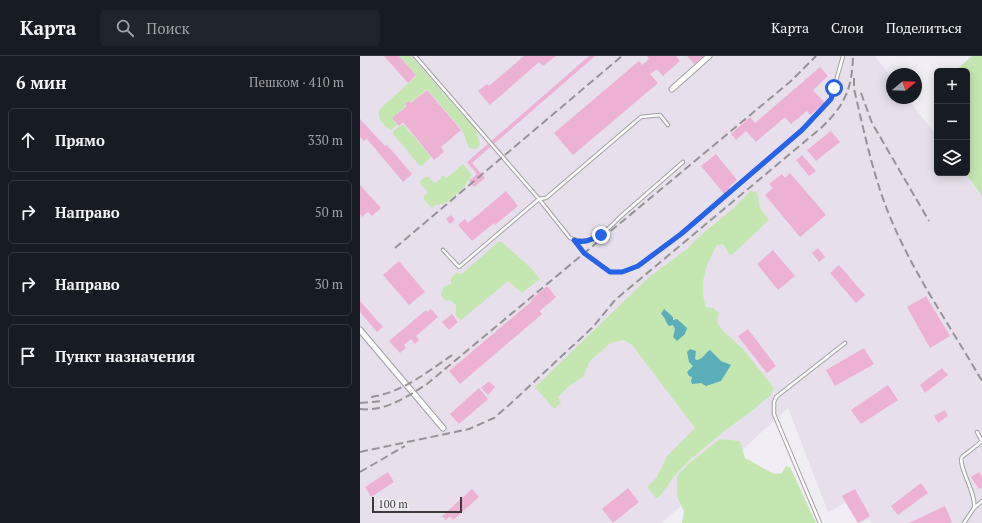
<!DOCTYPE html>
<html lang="ru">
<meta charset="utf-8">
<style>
:root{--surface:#171b24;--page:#20242c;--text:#f1f3f6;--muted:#9ea1a6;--line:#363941}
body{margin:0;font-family:"PT Serif",serif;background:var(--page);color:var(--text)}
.controls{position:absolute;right:12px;top:12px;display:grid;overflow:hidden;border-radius:6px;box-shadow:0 2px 10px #0003}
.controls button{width:36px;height:36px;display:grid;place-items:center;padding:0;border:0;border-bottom:1px solid var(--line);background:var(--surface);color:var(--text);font:20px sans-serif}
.compass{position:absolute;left:526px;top:12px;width:36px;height:36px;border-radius:50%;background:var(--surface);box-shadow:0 2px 10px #0003;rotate:71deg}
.scale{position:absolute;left:12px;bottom:10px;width:90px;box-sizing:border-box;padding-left:4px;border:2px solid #3a393b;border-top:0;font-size:11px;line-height:14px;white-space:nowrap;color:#3a393b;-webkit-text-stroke:3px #f1edf4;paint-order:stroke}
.stop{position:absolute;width:12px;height:12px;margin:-9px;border:3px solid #2563eb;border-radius:50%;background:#fff}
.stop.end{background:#2563eb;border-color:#fff;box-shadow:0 1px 4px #0008}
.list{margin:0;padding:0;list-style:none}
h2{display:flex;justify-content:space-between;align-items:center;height:52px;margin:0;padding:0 16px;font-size:17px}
h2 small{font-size:13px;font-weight:400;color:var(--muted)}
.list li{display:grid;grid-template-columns:26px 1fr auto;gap:12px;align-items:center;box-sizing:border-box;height:64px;margin:0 8px 8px;padding:0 8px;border:1px solid var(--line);border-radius:6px}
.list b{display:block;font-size:15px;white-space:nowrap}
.list em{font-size:13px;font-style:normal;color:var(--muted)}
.icon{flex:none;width:22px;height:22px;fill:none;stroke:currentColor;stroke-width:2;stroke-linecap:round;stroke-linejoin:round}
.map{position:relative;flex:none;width:622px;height:467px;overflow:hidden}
header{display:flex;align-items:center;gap:24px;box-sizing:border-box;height:56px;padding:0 20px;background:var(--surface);border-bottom:1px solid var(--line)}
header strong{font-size:19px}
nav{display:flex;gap:22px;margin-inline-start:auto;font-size:14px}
.search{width:280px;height:36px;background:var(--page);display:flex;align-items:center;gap:10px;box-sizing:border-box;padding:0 14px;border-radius:6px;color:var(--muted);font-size:15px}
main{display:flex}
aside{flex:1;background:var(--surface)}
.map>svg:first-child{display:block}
.built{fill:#e7e0ec}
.green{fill:#c4e7b1}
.water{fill:#5aaeba}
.building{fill:#edb1d3}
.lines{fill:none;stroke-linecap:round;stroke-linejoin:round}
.service-casing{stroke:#a39fa6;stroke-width:4.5}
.minor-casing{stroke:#a39fa6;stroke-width:7}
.service{stroke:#fff;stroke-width:2.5}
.minor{stroke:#fff;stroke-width:5}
.rail{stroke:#959397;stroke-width:2;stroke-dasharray:8 4;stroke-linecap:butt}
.route{stroke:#2563eb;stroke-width:5}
</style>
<header>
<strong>Карта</strong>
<div class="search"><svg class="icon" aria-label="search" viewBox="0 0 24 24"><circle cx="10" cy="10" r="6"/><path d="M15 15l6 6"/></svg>Поиск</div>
<nav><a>Карта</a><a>Слои</a><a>Поделиться</a></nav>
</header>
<main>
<aside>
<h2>6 мин<small>Пешком · 410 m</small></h2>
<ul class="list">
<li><svg class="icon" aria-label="ahead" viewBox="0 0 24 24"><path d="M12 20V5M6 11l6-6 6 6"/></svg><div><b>Прямо</b></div><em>330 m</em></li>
<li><svg class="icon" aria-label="right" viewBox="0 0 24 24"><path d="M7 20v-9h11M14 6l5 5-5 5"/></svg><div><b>Направо</b></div><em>50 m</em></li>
<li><svg class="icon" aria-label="right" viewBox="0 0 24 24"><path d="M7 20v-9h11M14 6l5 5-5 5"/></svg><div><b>Направо</b></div><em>30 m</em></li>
<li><svg class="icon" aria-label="arrive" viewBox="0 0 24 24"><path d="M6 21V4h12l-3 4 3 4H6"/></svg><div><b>Пункт назначения</b></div></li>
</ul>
</aside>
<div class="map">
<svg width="622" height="467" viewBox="0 0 622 467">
<rect width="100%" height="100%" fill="#f1edf4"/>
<path class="built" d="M0,0h515l17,22v20h15l30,38v37h28l17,23v327h-110l-3,-4 -7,4h-5l-12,-20 -17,9 -40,-104 -126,115h-302z"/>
<g class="green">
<path d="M40,0h11l65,74 4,15 -4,4 -7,-1 -7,-18 -35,-41 -16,13 -2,-1 -4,3 1,2 -14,12 5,7 -6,5c-8,-4 -14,-12 -12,-20l37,-34z"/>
<path d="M612,0h10v140l-17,-23h2v-39l2,-2 -2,-3v-58h-12z"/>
<path d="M43,68l28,33 -8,8 -3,1 -27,-32v-3z"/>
<path d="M103,108l9,11c-8,12 -22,31 -37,30l-3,3 -8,-8v-4l4,-4 -7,-7 -1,-4 5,-4h4l5,6 7,-4 1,-4 5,3z"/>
<path d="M390,135l7,1 3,16 9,12 -36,34 -3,1 -7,-11 -6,1c-11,19 -19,40 -11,62l7,1 6,5 -2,9 5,8 21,19 31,39 -3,7 -22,18 -26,19 -32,27 -17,17 -13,19 -5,3 -9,-11 10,-10 10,-21 28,-28 -63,-83 -8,-5 -14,3 -21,19 -6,15 -15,10 -10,10 3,6 -7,6 -19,-22 113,-109 39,-29 14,-14 35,-29z"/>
<path d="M138,186h4l30,27 8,10 -18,14 -14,-12 -47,39 -5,-4v-11l-6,-5 -4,1 -5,-5 2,-9 8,-3v-6l5,-5 6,1z"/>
<path d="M360,383l20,2 5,17 29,16 8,-1 4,-7 4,1 26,56h-134l2,-12 -7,-14v-21l16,-16z"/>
</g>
<g class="water">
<path d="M304,253l9,8v3l4,-1 10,9 -2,6 -8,7 -4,-4 2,-8 -2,-4 -4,1c-3,-3 -4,-9 -8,-12z"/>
<path d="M330,293l6,2 -1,8 2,1c7,-1 8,-8 13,-10l11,11 10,4 -10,16 -15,5 -5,-3 -9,1 -1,-3 1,-4 -3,-1 -2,-4 6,-6 -4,-4 -2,-10z"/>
</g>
<g class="building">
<path d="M24,0h15l17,19 -8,8z"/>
<path d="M164,0h32l-13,10 -4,-4 -49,43 -12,-14 9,-7 2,2z"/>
<path d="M229,0h6l-123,107 13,15 -11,9 -5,-6 8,-7 -10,-12z"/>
<path d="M287,0h29l4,5 -17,15 -6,-7 -7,5 8,9 -85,72 -19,-22 85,-72 3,4 7,-6z"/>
<path d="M327,0h17l-10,8z"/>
<path d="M460,11l8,9 -15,14 12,13 -15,12 -3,-4 -16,13 -6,-7 -29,25 -10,-11 -10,9 -5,-6 19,-17 5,6z"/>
<path d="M67,34l34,40 -20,17 3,5 -10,8 -31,-38 -4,4 -7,-8 15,-12 -2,-2 4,-3 2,2z"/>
<path d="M0,63l25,27 2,-1 25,29 -9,8 -36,-43 4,-4 -7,6 -4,-4z"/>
<path d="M471,75l9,11 -24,19 -9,-11z"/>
<path d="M356,98l21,26 -8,7 2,3 -6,5 -24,-29z"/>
<path d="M442,99l14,16 -7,5 -13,-16z"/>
<path d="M430,117l36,42 -26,22 -35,-42 8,-7 -4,-4 13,-10 3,4z"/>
<path d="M0,129l21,23 -9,8 -4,-4 -6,5 -2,-3z"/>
<path d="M146,135l12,15 -23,19 -1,-2 -22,18 -14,-16 7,-6 3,4z"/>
<path d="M91,159l4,5 -5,4 -4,-5z"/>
<path d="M458,192l7,9 -6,5 -7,-9z"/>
<path d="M413,194l22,26 -17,14 -21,-26z"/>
<path d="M39,205l26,31 -16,13 -26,-30z"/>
<path d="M479,209l26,30 -9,8 -26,-30z"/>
<path d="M187,230l9,11 -16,14 2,3 -82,70 -11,-13 83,-70 -1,-1z"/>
<path d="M566,240l24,40 -20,12 -23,-41z"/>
<path d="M0,245l23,26 -6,5 -17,-20z"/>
<path d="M71,253l7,8 -22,19 3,4 -4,4 -4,-5 -7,6 2,3 -6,5 -11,-12 37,-31 1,2z"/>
<path d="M92,258l6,8 -9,8 -7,-8z"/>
<path d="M388,273l28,37 -9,7 -29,-37z"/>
<path d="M504,292l10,16 -39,22 -9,-16z"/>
<path d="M582,312l6,7 -23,18 -5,-8z"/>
<path d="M129,325l6,6 -7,8 -7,-7z"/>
<path d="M528,329l10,15 -37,24 -10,-14z"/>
<path d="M119,332l9,11 -29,25 -9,-10z"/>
<path d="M585,354l3,6 -10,7 -4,-7z"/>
<path d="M28,416l6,10 -23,15 -6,-10z"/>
<path d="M619,416l3,4v12l-3,1 -8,-12z"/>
<path d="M561,427l7,10 -30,22 -7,-9z"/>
<path d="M268,432l11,14 -26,21 -11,-14z"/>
<path d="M112,433l7,8 -26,23 -3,-4 -4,4 -4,-4z"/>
<path d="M495,433l15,27 -12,7 -16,-27z"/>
<path d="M585,450l7,16 -3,1h-40z"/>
</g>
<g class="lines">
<g class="service-casing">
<g id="service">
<path d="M55,0l124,143 -80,68 -16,-17"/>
<path d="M308,69l-8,-10 -19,2 -95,81 -7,1 31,39c20,9 37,-7 50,-21l63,-55"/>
<path d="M214,184l10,13 26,19h13l15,-6 43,-32 121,-104 29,-31 12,-43"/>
<path d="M614,452c3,-14 -17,-43 -12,-51 2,-2 16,-12 20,-16l-5,-9"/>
<path d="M460,467l-46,-109v-12l2,-5 69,-54"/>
<path d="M604,467l10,-15 8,-7"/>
</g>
</g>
<g class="minor-casing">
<g id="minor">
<path d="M312,33l37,-33"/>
<path d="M0,274l83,98"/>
</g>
</g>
<use href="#service" class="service"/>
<use href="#minor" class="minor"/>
<g class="rail">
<path d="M494,22v11c11,46 20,92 39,135 24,55 59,105 89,157"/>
<path d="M501,37l11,30 57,98"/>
<path d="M35,192l227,-192"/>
<path d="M11,341c31,-4 59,-27 84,-44"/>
<path d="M0,347l22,-2"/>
<path d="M0,353c24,3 47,-12 67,-25l364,-303 25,-25"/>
<path d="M0,396l109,-23 25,-11 14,-12 85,-79 22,-27 206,-172c24,-23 31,-39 32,-72"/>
<path d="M0,416l45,-26"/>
</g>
</g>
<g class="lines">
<path class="route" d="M241,179c-8,4 -18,9 -27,5l10,13 26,19h12l16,-6 43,-32 121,-104 29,-31 3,-11"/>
</g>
</svg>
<div class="controls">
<button>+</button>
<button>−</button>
<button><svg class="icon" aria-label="layers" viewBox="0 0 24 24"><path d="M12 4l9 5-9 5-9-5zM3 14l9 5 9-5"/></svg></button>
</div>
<svg class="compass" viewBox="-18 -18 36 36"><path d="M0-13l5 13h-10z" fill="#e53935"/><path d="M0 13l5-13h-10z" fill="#9ea1a6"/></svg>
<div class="scale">100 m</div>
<div class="stop" style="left:474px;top:32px"></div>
<div class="stop end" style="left:241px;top:179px"></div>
</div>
</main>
